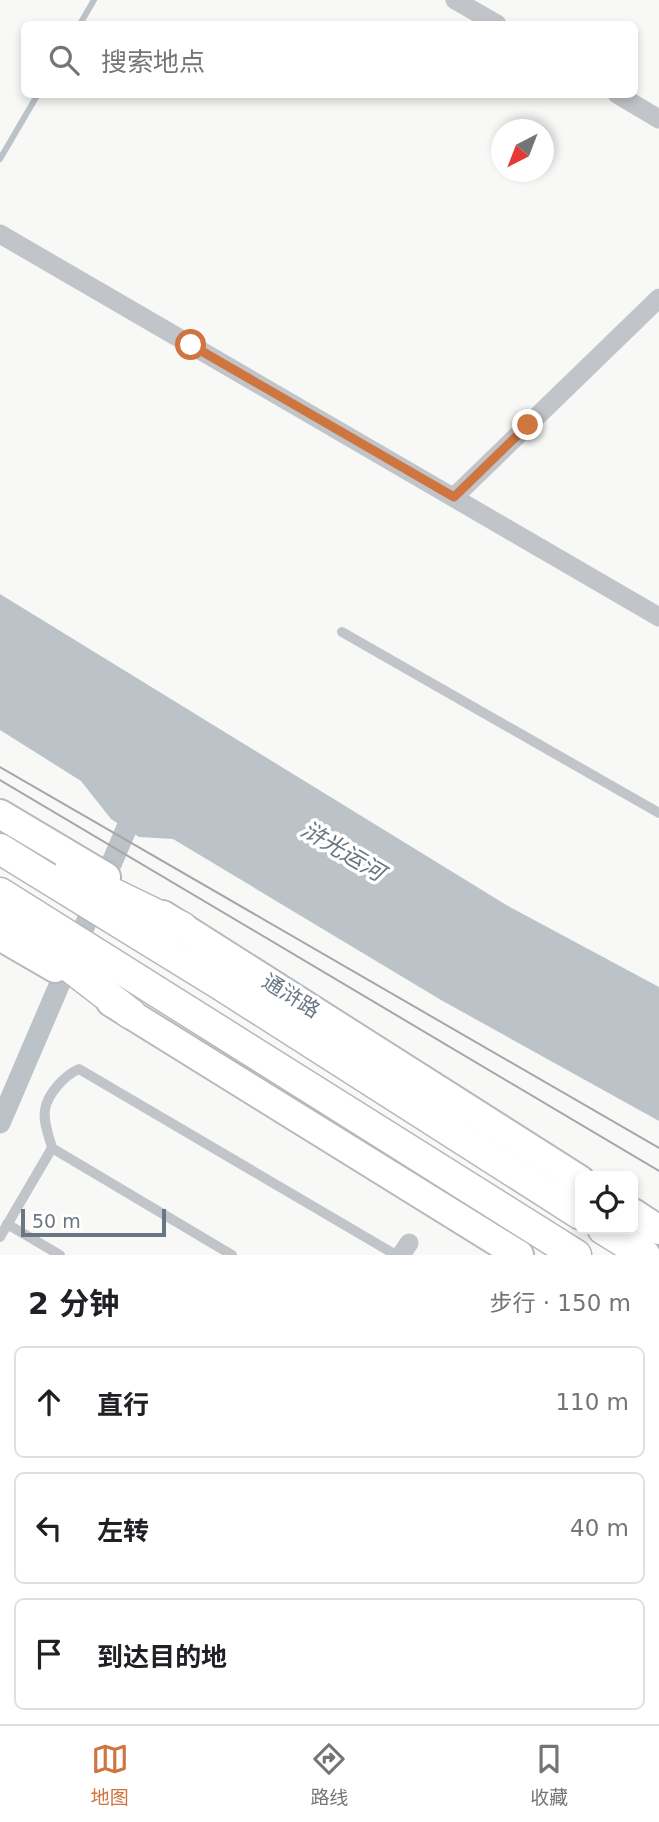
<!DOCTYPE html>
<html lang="zh">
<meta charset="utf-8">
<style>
:root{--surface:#fff;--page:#f6f6f6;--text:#202124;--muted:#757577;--line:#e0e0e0;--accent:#cf7540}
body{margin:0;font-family:"DejaVu Sans","Noto Sans SC",sans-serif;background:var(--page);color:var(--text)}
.controls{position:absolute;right:21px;bottom:21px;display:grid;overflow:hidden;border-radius:10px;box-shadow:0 4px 10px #0003}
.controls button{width:63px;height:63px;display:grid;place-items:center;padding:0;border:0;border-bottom:2px solid var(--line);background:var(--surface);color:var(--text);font:35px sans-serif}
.compass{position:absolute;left:491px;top:119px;width:63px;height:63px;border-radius:50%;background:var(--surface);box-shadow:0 4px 10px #0003;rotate:222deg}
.scale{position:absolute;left:21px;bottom:18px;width:145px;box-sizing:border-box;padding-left:7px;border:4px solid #6b7684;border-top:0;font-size:19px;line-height:24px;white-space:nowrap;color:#6b7684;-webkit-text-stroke:5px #fff;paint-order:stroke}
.stop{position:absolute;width:21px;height:21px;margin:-16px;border:5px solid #cf7540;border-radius:50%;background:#fff}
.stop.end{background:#cf7540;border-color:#fff;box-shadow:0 2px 7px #0008}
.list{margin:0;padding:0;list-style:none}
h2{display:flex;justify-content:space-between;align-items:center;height:91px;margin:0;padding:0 28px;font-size:30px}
h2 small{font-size:23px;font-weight:400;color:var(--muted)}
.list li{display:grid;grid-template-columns:46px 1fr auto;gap:21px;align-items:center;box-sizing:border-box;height:112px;margin:0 14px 14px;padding:0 14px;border:2px solid var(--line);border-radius:10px}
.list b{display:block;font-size:26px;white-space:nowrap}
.list em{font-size:23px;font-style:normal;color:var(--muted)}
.icon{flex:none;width:38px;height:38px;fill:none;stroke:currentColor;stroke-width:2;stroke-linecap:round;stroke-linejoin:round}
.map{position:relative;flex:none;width:659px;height:1255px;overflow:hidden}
.search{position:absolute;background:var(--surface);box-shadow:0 4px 10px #0003;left:21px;right:21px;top:21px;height:77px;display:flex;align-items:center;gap:18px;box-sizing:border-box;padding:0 24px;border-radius:10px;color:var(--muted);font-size:26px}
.sheet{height:469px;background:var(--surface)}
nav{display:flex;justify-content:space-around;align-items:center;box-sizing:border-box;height:98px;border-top:2px solid var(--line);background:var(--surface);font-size:19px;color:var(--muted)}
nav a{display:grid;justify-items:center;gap:4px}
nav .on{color:var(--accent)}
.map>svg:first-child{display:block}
.water{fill:#bbc2c8}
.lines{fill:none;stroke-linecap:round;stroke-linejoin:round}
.stream{stroke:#bbc2c8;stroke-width:6}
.canal{stroke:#bbc2c8;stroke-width:21}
.secondary-casing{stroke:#b6b9be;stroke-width:32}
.primary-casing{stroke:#b4b8bc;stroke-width:33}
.lane{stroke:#c1c4c8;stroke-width:10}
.street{stroke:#c1c4c8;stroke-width:19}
.secondary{stroke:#fff;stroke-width:28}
.primary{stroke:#fff;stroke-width:30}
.tram{stroke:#a3a7ad;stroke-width:2}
.route{stroke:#cf7540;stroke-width:9}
.labels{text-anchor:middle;stroke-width:7;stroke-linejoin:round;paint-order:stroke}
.street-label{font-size:21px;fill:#6b7684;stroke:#fff}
.water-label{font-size:23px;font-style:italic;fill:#67757f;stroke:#fff}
</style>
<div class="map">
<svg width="659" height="1255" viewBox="0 0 659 1255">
<rect width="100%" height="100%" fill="#f8f9f7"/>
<path class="water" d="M0,594l508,312 151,81v134l-218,-121 -268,-161 -34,-2 -28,-18 -30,-38 -81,-51z"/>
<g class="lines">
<g class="stream">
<path d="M80,24l14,-24"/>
<path d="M0,159l38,-65"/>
</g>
<path class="canal" d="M0,1123l137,-319"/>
<g class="secondary-casing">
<g id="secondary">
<path d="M0,814l106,63"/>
<path d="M163,915l417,265"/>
<path d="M0,936l55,32"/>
<path d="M111,1002l408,253"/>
<path d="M633,1213l26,17"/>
</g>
</g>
<g class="primary-casing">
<g id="primary">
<path d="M0,849l221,136 359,229"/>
<path d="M69,872l113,55"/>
<path d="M0,893l576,362"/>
<path d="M0,913l131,101"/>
<path d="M603,1229l42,26"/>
</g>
</g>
<g class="lane">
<path d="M342,632l317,181"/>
<path d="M7,1224l53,31"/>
<path d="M0,1237l52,-89"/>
<path d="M232,1255l-180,-107c-3,-12 -9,-26 -7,-38 2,-16 20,-35 34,-41l317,186"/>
</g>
<g class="street">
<path d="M455,0l42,24"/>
<path d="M617,94l42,25"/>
<path d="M0,234l659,383"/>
<path d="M454,497l205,-199"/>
<path d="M401,1255l8,-12"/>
</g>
<use href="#secondary" class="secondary"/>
<use href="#primary" class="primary"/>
<g class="tram">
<path d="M0,767l659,381"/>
<path d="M0,780l659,391"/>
</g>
</g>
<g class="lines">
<path class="route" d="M191,345l263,152 74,-72"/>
</g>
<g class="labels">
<g class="street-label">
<text transform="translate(291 996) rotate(32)" y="7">通浒路</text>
</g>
<g class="water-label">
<text transform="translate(343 851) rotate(31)" y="8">浒光运河</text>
</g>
</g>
</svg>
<div class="controls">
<button><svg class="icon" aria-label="locate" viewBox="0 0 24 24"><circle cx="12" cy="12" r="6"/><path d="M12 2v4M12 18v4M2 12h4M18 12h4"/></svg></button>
</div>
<svg class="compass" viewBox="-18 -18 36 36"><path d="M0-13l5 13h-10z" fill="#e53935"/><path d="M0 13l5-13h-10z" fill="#757577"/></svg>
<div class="scale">50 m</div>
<div class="stop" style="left:191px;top:345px"></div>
<div class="stop end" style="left:528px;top:425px"></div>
<div class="search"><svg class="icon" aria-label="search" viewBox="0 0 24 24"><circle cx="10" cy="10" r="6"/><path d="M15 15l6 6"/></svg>搜索地点</div>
</div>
<section class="sheet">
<h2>2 分钟<small>步行 · 150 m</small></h2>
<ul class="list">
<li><svg class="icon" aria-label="ahead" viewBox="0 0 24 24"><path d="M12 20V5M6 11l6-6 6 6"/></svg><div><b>直行</b></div><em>110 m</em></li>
<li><svg class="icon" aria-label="left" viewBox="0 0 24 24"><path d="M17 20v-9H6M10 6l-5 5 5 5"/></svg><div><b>左转</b></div><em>40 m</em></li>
<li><svg class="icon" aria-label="arrive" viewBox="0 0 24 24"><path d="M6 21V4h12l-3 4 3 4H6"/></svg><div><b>到达目的地</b></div></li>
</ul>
</section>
<nav>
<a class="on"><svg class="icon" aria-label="map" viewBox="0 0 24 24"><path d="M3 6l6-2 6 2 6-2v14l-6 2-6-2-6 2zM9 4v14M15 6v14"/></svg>地图</a>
<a><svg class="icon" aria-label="directions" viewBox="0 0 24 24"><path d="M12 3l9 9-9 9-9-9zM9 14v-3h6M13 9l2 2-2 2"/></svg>路线</a>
<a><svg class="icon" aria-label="saved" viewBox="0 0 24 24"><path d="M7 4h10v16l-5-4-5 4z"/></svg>收藏</a>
</nav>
